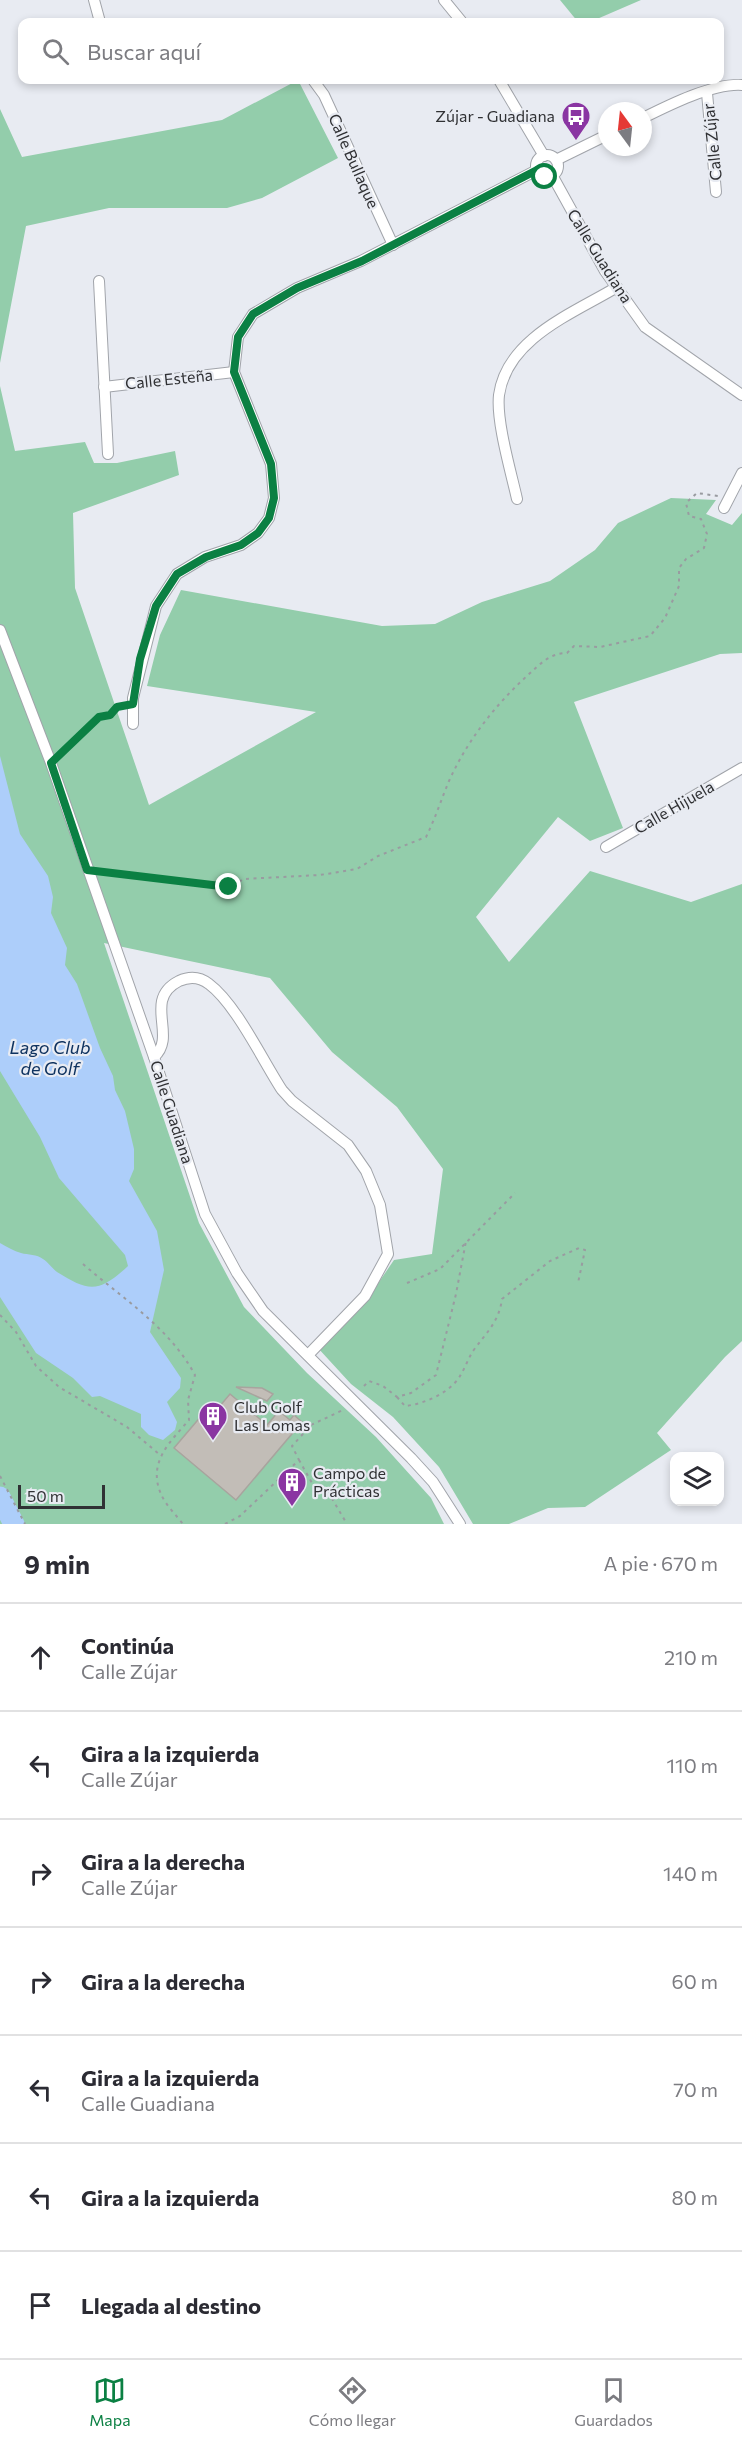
<!DOCTYPE html>
<html lang="es">
<meta charset="utf-8">
<style>
:root{--surface:#fff;--page:#f2f2f3;--text:#2b2b33;--muted:#7c7c81;--line:#e1e1e2;--accent:#0b8043}
body{margin:0;font-family:Commissioner,sans-serif;background:var(--page);color:var(--text)}
.controls{position:absolute;right:18px;bottom:18px;display:grid;overflow:hidden;border-radius:12px;box-shadow:0 3px 9px #0003}
.controls button{width:54px;height:54px;display:grid;place-items:center;padding:0;border:0;border-bottom:2px solid var(--line);background:var(--surface);color:var(--text);font:30px sans-serif}
.compass{position:absolute;left:598px;top:102px;width:54px;height:54px;border-radius:50%;background:var(--surface);box-shadow:0 3px 9px #0003;rotate:345deg}
.scale{position:absolute;left:18px;bottom:15px;width:87px;box-sizing:border-box;padding-left:6px;border:3px solid #303134;border-top:0;font-size:16px;line-height:21px;white-space:nowrap;color:#303134;-webkit-text-stroke:4px #e8ebf2;paint-order:stroke}
.stop{position:absolute;width:18px;height:18px;margin:-14px;border:4px solid #0b8043;border-radius:50%;background:#fff}
.stop.end{background:#0b8043;border-color:#fff;box-shadow:0 2px 6px #0008}
.list{margin:0;padding:0;list-style:none}
h2{display:flex;justify-content:space-between;align-items:center;height:78px;margin:0;padding:0 24px;font-size:26px}
h2 small{font-size:20px;font-weight:400;color:var(--muted)}
.list li{display:grid;grid-template-columns:39px 1fr auto;gap:18px;align-items:center;box-sizing:border-box;height:108px;padding:0 24px;border-top:2px solid var(--line)}
.list b{display:block;font-size:22px;white-space:nowrap}
.list p{margin:0;font-size:20px;white-space:nowrap;color:var(--muted)}
.list em{font-size:20px;font-style:normal;color:var(--muted)}
.icon{flex:none;width:33px;height:33px;fill:none;stroke:currentColor;stroke-width:2;stroke-linecap:round;stroke-linejoin:round}
.map{position:relative;flex:none;width:742px;height:1524px;overflow:hidden}
.search{position:absolute;background:var(--surface);box-shadow:0 3px 9px #0003;left:18px;right:18px;top:18px;height:66px;display:flex;align-items:center;gap:15px;box-sizing:border-box;padding:0 21px;border-radius:12px;color:var(--muted);font-size:22px}
.sheet{height:834px;background:var(--surface)}
nav{display:flex;justify-content:space-around;align-items:center;box-sizing:border-box;height:84px;border-top:2px solid var(--line);background:var(--surface);font-size:16px;color:var(--muted)}
nav a{display:grid;justify-items:center;gap:3px}
nav .on{color:var(--accent)}
.map>svg:first-child{display:block}
.green{fill:#93cdab}
.water{fill:#adcefa}
.lines{fill:none;stroke-linecap:round;stroke-linejoin:round}
.river{stroke:#adcefa;stroke-width:21}
.building{fill:#c2bdb7;stroke:#a8a49e;stroke-width:1.5}
.minor-casing{stroke:#a1a4aa;stroke-width:12}
.path{stroke:#999ba0;stroke-width:2;stroke-dasharray:3 4.5;stroke-linecap:butt}
.minor{stroke:#fff;stroke-width:10}
.route{stroke:#0b8043;stroke-width:8}
.labels{text-anchor:middle;stroke-width:4.5;stroke-linejoin:round;paint-order:stroke}
.poi-label{font-size:16px;fill:#303134;stroke:#e8ebf2;text-anchor:start}
.street-label{font-size:16px;fill:#303134;stroke:#e8ebf2}
.water-label{font-size:18px;font-style:italic;fill:#0f3360;stroke:#e8ebf2}
</style>
<div class="map">
<svg width="742" height="1524" viewBox="0 0 742 1524">
<rect width="100%" height="100%" fill="#e8ebf2"/>
<g class="green">
<path d="M560,0h81l-51,22h-12z"/>
<path d="M298,80l40,78 -76,40 -35,10h-118l-83,18 -26,137v-254l22,48 200,-37z"/>
<path d="M0,386l15,65 70,-9 9,21h23l58,-12 4,24 -106,38 2,75 74,217 167,-93 -169,-26 13,-51 21,-45 201,36 53,-2 47,-22 68,-21 45,-31 23,-27 53,-25 45,2 -10,14 26,11 10,-12v140l-22,1 -146,48 49,126 -33,13 -32,-24 -82,100 33,45 81,-91 101,31 51,-18v457l-17,16 -68,76 14,17 -86,57 -37,1 -39,16h-36l-34,-57 -46,-50 -42,-33 -34,-37 51,-49 26,-38 38,-6 11,-85 -46,-62 -65,-55 -62,-74 -166,-35 95,280 45,84 63,66 69,64 55,61 13,26h-444z"/>
</g>
<path class="water" d="M0,756l20,78 28,42 5,21 -2,16 16,35 -2,17 12,19 23,64 13,28 2,14 10,21 9,38v20l-5,12 28,50 7,39 -14,62 31,46 -1,10 -13,14 10,20 -2,8 -12,10 -14,-5 -8,-8v-13l-41,-18 -8,1 -19,-19 -37,-25 -36,-56v-54c7,4 14,8 21,10 7,2 16,1 22,6 5,3 9,9 14,13 32,20 42,21 71,-6l-3,-11 -66,-77 -19,-41 -40,-66z"/>
<g class="lines">
<path class="river" d="M0,1497l14,27"/>
</g>
<g class="building">
<path d="M236,1387l26,1 11,6 -6,7z"/>
<path d="M230,1394l37,31 12,-14 11,9 4,-5 8,7 -66,78 -62,-52 34,-40 6,5z"/>
</g>
<g class="lines">
<g class="minor-casing">
<g id="minor">
<path d="M94,0l6,22"/>
<path d="M444,0l18,22"/>
<path d="M313,80l11,15 69,150"/>
<path d="M499,80l45,76"/>
<path d="M707,93l9,99"/>
<path d="M643,118c26,-13 70,-35 99,-33"/>
<circle cx="547" cy="166" r="11"/>
<path d="M556,160l51,-25"/>
<path d="M552,175l53,96 40,56 97,68"/>
<path d="M99,281l9,173"/>
<path d="M104,387l130,-15"/>
<path d="M517,499c-6,-27 -21,-78 -18,-104 8,-57 75,-82 118,-108"/>
<path d="M724,508l18,-35"/>
<path d="M0,630l51,133 103,294 51,157 32,59 26,38 148,147 22,24 27,42"/>
<path d="M133,724v-26l23,-92 21,-32 28,-17 36,-12 17,-12 11,-15 5,-20 -3,-34 -37,-92 4,-35 15,-23 44,-26 64,-27 176,-91"/>
<path d="M606,847l136,-79"/>
<path d="M154,1057c17,-15 4,-37 8,-56 2,-9 9,-16 17,-20 11,-5 21,-4 30,3 27,20 54,77 73,106l10,11 56,44 18,26 14,34 8,49 -23,42 -57,59"/>
</g>
</g>
<g class="path">
<path d="M61,755l38,-38 11,-2 7,-8 7,-1"/>
<path d="M99,871l130,16 15,-8 76,-4 37,-6 21,-13 48,-19c9,-18 15,-37 23,-56 18,-40 46,-76 79,-106 12,-11 22,-22 39,-22l7,-7 26,1 50,-11 15,-18 14,-32v-18l7,-9 18,-11 3,-14 -6,-15 -12,-3 -3,-13 11,-10 21,3"/>
<path d="M83,1264c40,35 86,63 112,111l-7,25 1,20c-18,21 -42,42 -28,74 4,10 15,21 22,30"/>
<path d="M407,1283l33,-14 75,-76"/>
<path d="M0,1315l16,17 20,34 23,21 68,40 32,27"/>
<path d="M364,1386l5,-5 14,5 14,11 14,-4 25,-18 20,-81 10,-53"/>
<path d="M397,1397l8,9c19,-2 45,-13 55,-30 5,-8 8,-17 13,-25 13,-18 26,-29 29,-52l48,-38 29,-13 6,2 -7,33"/>
<path d="M299,1460l17,30 15,7 16,27"/>
<path d="M0,1476l25,48"/>
<path d="M225,1524l15,-8 59,-56 -7,-14 19,-21 32,-15"/>
</g>
<use href="#minor" class="minor"/>
</g>
<g class="lines">
<path class="route" d="M229,887l-142,-17 -36,-107 48,-46 11,-2 7,-8 16,-3 7,-45 16,-53 21,-32 29,-17 35,-12 17,-12 11,-15 5,-20 -3,-34 -37,-92 4,-35 15,-23 44,-26 65,-27 175,-91 8,7"/>
</g>
<defs>
<g id="bus-pin" transform="scale(1.5)"><path d="M0 17L-7.5 6A9.5 9.5 0 1 1 7.5 6Z" fill="#8a35a2" stroke="#e8ebf2"/><path d="M-5-6H5V4H4V6H2V4H-2V6H-4V4H-5ZM-3.5-4V0h7V-4ZM-3.5 1.2v1.5H-2V1.2ZM2 1.2v1.5H3.5V1.2Z" fill="#fff"/></g>
<g id="building-pin" transform="scale(1.5)"><path d="M0 17L-7.5 6A9.5 9.5 0 1 1 7.5 6Z" fill="#8a35a2" stroke="#e8ebf2"/><path d="M-4-6H4V6H1V3H-1V6H-4ZM-2.5-4.3h1.7v1.8h-1.7ZM.8-4.3h1.7v1.8H.8ZM-2.5-1h1.7V.8h-1.7ZM.8-1h1.7V.8H.8Z" fill="#fff"/></g>
</defs>
<g fill-rule="evenodd">
<use href="#bus-pin" x="576" y="116"/>
<use href="#building-pin" x="213" y="1416"/>
<use href="#building-pin" x="292" y="1482"/>
</g>
<g class="labels">
<g class="poi-label">
<text x="555" y="122" text-anchor="end">Zújar - Guadiana</text>
<text x="234" y="1413">Club Golf<tspan x="234" dy="18">Las Lomas</tspan></text>
<text x="313" y="1479">Campo de<tspan x="313" dy="18">Prácticas</tspan></text>
</g>
<g class="street-label">
<text transform="translate(712 142) rotate(-96)" y="6">Calle Zújar</text>
<text transform="translate(354 161) rotate(66)" y="6">Calle Bullaque</text>
<text transform="translate(600 256) rotate(58)" y="6">Calle Guadiana</text>
<text transform="translate(169 379) rotate(-6)" y="6">Calle Esteña</text>
<text transform="translate(674 807) rotate(-30)" y="6">Calle Hijuela</text>
<text transform="translate(172 1112) rotate(72)" y="6">Calle Guadiana</text>
</g>
<g class="water-label">
<text x="50" y="1054">Lago Club<tspan x="50" dy="21">de Golf</tspan></text>
</g>
</g>
</svg>
<div class="controls">
<button><svg class="icon" aria-label="layers" viewBox="0 0 24 24"><path d="M12 4l9 5-9 5-9-5zM3 14l9 5 9-5"/></svg></button>
</div>
<svg class="compass" viewBox="-18 -18 36 36"><path d="M0-13l5 13h-10z" fill="#e53935"/><path d="M0 13l5-13h-10z" fill="#7c7c81"/></svg>
<div class="scale">50 m</div>
<div class="stop" style="left:545px;top:177px"></div>
<div class="stop end" style="left:229px;top:887px"></div>
<div class="search"><svg class="icon" aria-label="search" viewBox="0 0 24 24"><circle cx="10" cy="10" r="6"/><path d="M15 15l6 6"/></svg>Buscar aquí</div>
</div>
<section class="sheet">
<h2>9 min<small>A pie · 670 m</small></h2>
<ul class="list">
<li><svg class="icon" aria-label="ahead" viewBox="0 0 24 24"><path d="M12 20V5M6 11l6-6 6 6"/></svg><div><b>Continúa</b><p>Calle Zújar</p></div><em>210 m</em></li>
<li><svg class="icon" aria-label="left" viewBox="0 0 24 24"><path d="M17 20v-9H6M10 6l-5 5 5 5"/></svg><div><b>Gira a la izquierda</b><p>Calle Zújar</p></div><em>110 m</em></li>
<li><svg class="icon" aria-label="right" viewBox="0 0 24 24"><path d="M7 20v-9h11M14 6l5 5-5 5"/></svg><div><b>Gira a la derecha</b><p>Calle Zújar</p></div><em>140 m</em></li>
<li><svg class="icon" aria-label="right" viewBox="0 0 24 24"><path d="M7 20v-9h11M14 6l5 5-5 5"/></svg><div><b>Gira a la derecha</b></div><em>60 m</em></li>
<li><svg class="icon" aria-label="left" viewBox="0 0 24 24"><path d="M17 20v-9H6M10 6l-5 5 5 5"/></svg><div><b>Gira a la izquierda</b><p>Calle Guadiana</p></div><em>70 m</em></li>
<li><svg class="icon" aria-label="left" viewBox="0 0 24 24"><path d="M17 20v-9H6M10 6l-5 5 5 5"/></svg><div><b>Gira a la izquierda</b></div><em>80 m</em></li>
<li><svg class="icon" aria-label="arrive" viewBox="0 0 24 24"><path d="M6 21V4h12l-3 4 3 4H6"/></svg><div><b>Llegada al destino</b></div></li>
</ul>
</section>
<nav>
<a class="on"><svg class="icon" aria-label="map" viewBox="0 0 24 24"><path d="M3 6l6-2 6 2 6-2v14l-6 2-6-2-6 2zM9 4v14M15 6v14"/></svg>Mapa</a>
<a><svg class="icon" aria-label="directions" viewBox="0 0 24 24"><path d="M12 3l9 9-9 9-9-9zM9 14v-3h6M13 9l2 2-2 2"/></svg>Cómo llegar</a>
<a><svg class="icon" aria-label="saved" viewBox="0 0 24 24"><path d="M7 4h10v16l-5-4-5 4z"/></svg>Guardados</a>
</nav>
